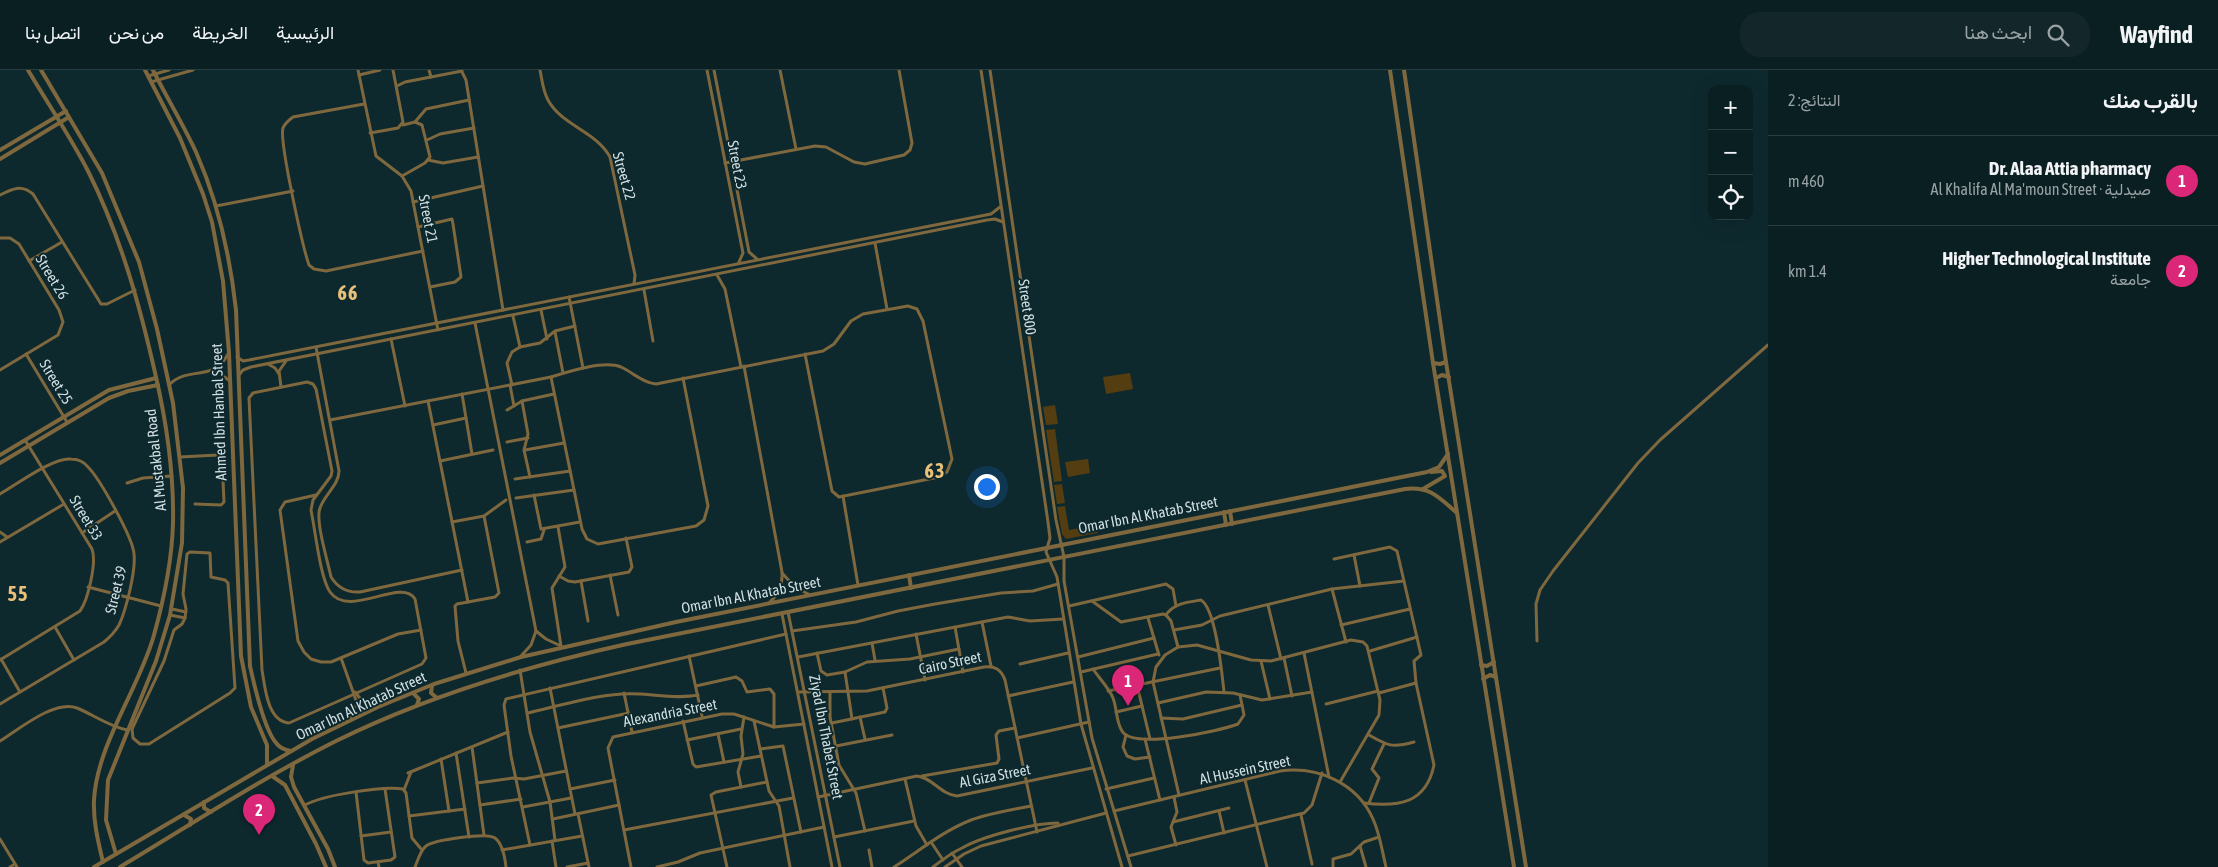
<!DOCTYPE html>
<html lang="ar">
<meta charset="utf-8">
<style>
:root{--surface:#0a1f22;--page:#13272a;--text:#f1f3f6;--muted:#99a2a5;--line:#2a3d40;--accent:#db2777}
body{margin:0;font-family:"Asap Condensed",Vazirmatn,sans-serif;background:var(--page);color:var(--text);direction:rtl}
.controls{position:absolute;right:15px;top:15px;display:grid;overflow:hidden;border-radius:10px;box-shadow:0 5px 20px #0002}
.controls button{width:45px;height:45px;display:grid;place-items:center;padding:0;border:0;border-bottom:1px solid var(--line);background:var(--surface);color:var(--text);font:25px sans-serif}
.you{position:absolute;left:986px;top:416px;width:18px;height:18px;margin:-12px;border:4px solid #fff;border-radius:50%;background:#1a73e8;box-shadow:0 0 0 8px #1a73e833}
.badge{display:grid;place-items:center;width:32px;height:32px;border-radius:50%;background:var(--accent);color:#fff;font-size:16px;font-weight:700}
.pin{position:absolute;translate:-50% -41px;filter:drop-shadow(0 1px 2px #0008)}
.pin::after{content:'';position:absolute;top:26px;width:18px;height:15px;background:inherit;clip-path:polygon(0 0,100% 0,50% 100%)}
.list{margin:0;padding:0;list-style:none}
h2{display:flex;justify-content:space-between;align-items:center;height:65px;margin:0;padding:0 20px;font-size:21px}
h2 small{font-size:16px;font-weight:400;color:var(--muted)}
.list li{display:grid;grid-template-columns:32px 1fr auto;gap:15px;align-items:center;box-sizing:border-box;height:90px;padding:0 20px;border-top:1px solid var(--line)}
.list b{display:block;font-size:19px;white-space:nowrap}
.list p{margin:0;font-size:16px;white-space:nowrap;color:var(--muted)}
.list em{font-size:16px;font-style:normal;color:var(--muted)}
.icon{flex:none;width:28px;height:28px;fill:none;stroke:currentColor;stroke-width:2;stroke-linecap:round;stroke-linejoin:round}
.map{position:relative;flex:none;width:1768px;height:797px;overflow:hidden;direction:ltr}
header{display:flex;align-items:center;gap:30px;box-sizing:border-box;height:70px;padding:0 25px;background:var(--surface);border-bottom:1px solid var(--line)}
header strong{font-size:24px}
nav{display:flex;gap:28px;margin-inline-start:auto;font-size:18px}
.search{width:350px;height:45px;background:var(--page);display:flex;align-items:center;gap:12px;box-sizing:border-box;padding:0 18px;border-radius:20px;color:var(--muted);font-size:19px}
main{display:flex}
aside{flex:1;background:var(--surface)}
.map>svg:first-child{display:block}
.green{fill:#533d11}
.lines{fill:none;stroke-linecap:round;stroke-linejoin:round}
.minor{stroke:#7f683e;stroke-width:3}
.tertiary{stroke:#7f683e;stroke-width:4}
.labels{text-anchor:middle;stroke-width:4;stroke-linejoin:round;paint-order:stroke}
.street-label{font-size:15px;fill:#d0dfe2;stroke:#0e292e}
.district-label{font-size:20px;font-weight:bold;letter-spacing:1px;fill:#e8c079;stroke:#0e292e}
</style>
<header>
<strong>Wayfind</strong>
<div class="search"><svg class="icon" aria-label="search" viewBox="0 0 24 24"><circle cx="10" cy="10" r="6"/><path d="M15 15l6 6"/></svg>ابحث هنا</div>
<nav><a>الرئيسية</a><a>الخريطة</a><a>من نحن</a><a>اتصل بنا</a></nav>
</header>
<main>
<aside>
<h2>بالقرب منك<small>النتائج: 2</small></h2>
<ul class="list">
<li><span class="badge">1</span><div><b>Dr. Alaa Attia pharmacy</b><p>صيدلية · Al Khalifa Al Ma'moun Street</p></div><em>460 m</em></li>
<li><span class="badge">2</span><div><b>Higher Technological Institute</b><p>جامعة</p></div><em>1.4 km</em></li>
</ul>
</aside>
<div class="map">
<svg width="1768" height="797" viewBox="0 0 1768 797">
<rect width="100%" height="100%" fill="#0e292e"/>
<g class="green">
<path d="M1130,303l3,16 -27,5 -3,-17z"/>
<path d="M1055,335l3,19 -12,1 -3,-18z"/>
<path d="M1055,359l7,52 -8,1 -8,-52z"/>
<path d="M1088,389l2,14 -22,4 -3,-15z"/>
<path d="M1062,414l3,19 -8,1 -3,-19z"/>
<path d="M1065,436l4,24 27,-5 2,8 -32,6 -4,-5 -5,-27z"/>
</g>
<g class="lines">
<g class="minor">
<path d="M358,0l18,86 26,20 9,15 27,139"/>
<path d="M429,0l2,7"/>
<path d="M461,0l5,10 37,230"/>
<path d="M540,0c2,10 3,21 8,30 14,26 48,31 62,57l25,118 -1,9"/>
<path d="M707,0l36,183 -4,9"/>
<path d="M714,0l35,182 8,7"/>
<path d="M780,0l16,79"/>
<path d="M981,0l67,452 2,16 -4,14 11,25 24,147 41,143"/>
<path d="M990,0l66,450 8,37v24l28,157 39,129"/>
<path d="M359,5l21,-5"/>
<path d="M148,6l21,-6"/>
<path d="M151,12l42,-12"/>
<path d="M397,16l8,-4 57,-11"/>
<path d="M364,34l-71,13c-4,3 -8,6 -10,11 -4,13 20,120 26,137l5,4 12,2 97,-20"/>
<path d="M415,52l11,-13 43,-9"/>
<path d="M370,63l28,-5 5,-6 -10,-52"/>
<path d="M427,70l13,-6 34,-6"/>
<path d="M428,90l15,3 35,-6"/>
<path d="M725,93l90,-17 11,1 28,15 11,2 39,-9 6,-5 2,-7 -13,-73"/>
<path d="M402,106l23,-13 5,-6 -8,-32 -7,-3 -12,3"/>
<path d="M0,125c12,-6 21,-11 33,-1l68,110h6l28,-14"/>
<path d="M413,132l70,-16"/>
<path d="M216,136l77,-15"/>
<path d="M418,157l34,-8 1,5 8,53 -6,5 -25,5"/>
<path d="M0,168h10l9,6 40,66 4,12 -5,13 -58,35"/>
<path d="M875,173l12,66"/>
<path d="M29,191l33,-19"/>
<path d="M717,205l8,14 16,78"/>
<path d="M644,220l9,51"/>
<path d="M569,227l14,71"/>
<path d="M541,240l6,29"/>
<path d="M513,246l7,31"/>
<path d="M475,253l61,308 -5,14 -10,11"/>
<path d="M555,262l8,41"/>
<path d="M391,269l14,67"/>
<path d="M316,277l23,124c0,14 -15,24 -19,37 -5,13 8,54 11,69 7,11 16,16 29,15l102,-22"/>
<path d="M26,284l41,68"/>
<path d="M237,287l6,4 6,-1 742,-146 9,-7"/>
<path d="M268,294l7,4 4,6"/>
<path d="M744,296l38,206c1,13 -4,23 -13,31"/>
<path d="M215,300l15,11"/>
<path d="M239,305l4,-5 8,-3 736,-147 8,-1 8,3"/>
<path d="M551,307l31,152 5,10 11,5 98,-18 8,-6 4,-14 -25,-128"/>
<path d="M307,312l6,2 3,5 16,82 -1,5 -18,24 -2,10c4,18 9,68 19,82 19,27 71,-15 85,7l11,59 -4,6 -133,59c-22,-2 -24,-36 -27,-53l-13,-272 4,-5z"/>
<path d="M169,315c19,-20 44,-2 59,-31"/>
<path d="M510,315l4,21"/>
<path d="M512,315l-5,-22 5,-11 8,-5 20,-4 15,-12 20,-5"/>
<path d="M281,317l-2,-16 7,-10"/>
<path d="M462,324l10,60"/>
<path d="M428,331l40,201"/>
<path d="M522,331l6,33 -4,16 6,27"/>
<path d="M507,340l15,-9 32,-7"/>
<path d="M330,350l221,-43c16,-5 53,-17 70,-10 11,5 22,16 35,17l167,-33 11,-7 17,-23 12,-7 45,-8 9,3 6,12 29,138 -5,13 -8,5 -100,20 -7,-6 -27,-137"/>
<path d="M433,355l33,-7"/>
<path d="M507,372l21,-4"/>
<path d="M525,380l39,-7"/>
<path d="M180,387l38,-2 4,3 2,44 -3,3 -26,-1"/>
<path d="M440,391l53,-11"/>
<path d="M515,409l55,-8"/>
<path d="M127,413l16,-5 29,-2"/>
<path d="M0,424c16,-9 53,-37 71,-35 7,0 13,3 17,8 12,12 45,71 46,87 2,17 -8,56 -15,71 -4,7 -9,12 -15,17l-104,62"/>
<path d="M316,425l-31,7 -5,8 18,131 6,11 7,7 10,3h10l67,-28 23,-4"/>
<path d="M534,425l7,34 39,-7"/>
<path d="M843,426l15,89"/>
<path d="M516,428l58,-8"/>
<path d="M452,452l32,-6 22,-16"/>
<path d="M0,462l7,5"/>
<path d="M82,463l33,-22"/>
<path d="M0,472l64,-38"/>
<path d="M527,472l14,-3 3,-9"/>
<path d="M190,482l20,1 1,24 14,3 3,3 7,105 -5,5 -81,51h-9l-7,-6 -1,-9 32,-68 10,-31 8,-6 3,-6 1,-9 -3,-15 4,-40z"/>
<path d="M1354,485l6,31"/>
<path d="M1334,489l56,-12 7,4 24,104 -7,6 2,22 18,82c-8,39 -36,42 -70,38"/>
<path d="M782,503l12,13 16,9"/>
<path d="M610,505l8,40"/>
<path d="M559,506l9,5 7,1 54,-10 3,-5 -6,-29"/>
<path d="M581,511l7,40"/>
<path d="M88,517l73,19"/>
<path d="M1332,519l14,53"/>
<path d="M1092,531l29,21 42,-8 3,1 5,6 7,26"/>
<path d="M1268,535l13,54"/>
<path d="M1069,536l97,-22 7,5 3,17"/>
<path d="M172,539l14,3"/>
<path d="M788,542l52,255"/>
<path d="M782,544l50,253"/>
<path d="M170,545l15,3"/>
<path d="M1166,545c8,-12 23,-13 35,-15 15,9 21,74 23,92"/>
<path d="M1148,548l11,37"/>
<path d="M982,552l9,44"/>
<path d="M1341,555l69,-16"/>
<path d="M55,557l19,33"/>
<path d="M955,557l8,45"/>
<path d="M1174,560l28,-5 18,-9 112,-27 72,-8"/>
<path d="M536,561l10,8 15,7 -9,-58 13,-21 -7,-40"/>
<path d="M792,561l64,-9 42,-11 37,-7 66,-11 32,-2 25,-7"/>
<path d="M916,564l9,46"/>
<path d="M1537,571l-1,-37 4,-14 13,-19 85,-108 22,-23 108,-95"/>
<path d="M872,573l3,17"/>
<path d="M1370,581l47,-14"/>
<path d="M817,583l4,18 6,4 18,-3 22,-10 43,-3 49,-10"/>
<path d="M1304,583l25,124"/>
<path d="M689,586l13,60"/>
<path d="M798,587l210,-40 22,4 33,-2"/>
<path d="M1078,587l76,-19"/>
<path d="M341,588l16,45 -7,16"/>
<path d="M1284,588l8,38"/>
<path d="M1,589l19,33"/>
<path d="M0,590l80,-49c8,-11 17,-49 12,-62l-67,-109"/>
<path d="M1261,591l9,38"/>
<path d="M1020,594l48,-11"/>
<path d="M1093,599c6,9 16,19 20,29 4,10 3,24 9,33 11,19 98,0 116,-7l6,-9 -4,-20"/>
<path d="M520,600l10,62 20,70 5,38"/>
<path d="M845,602l7,47"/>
<path d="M1081,602l77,-18"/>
<path d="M466,603l-8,-32 -3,-35 2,-2 38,-7 4,-4 -15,-77"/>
<path d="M1137,615l13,54"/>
<path d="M696,616l40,-9 6,4 5,11 23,-3 4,5v33"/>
<path d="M550,618l25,126"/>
<path d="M1108,621l112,-23"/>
<path d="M355,622l8,10 15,5"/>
<path d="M798,622l69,-1 117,-24c11,-1 17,2 21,13l32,152"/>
<path d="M830,622v25l9,48 17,28 9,38"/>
<path d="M624,623l8,39"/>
<path d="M1379,623l37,-10"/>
<path d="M1008,626l65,-14"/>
<path d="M1158,633l48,-11 27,1 29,7 50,-8"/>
<path d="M1326,634l52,-13"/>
<path d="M1116,642l26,-6"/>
<path d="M528,643c30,-7 63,-17 94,-19 25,-2 51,6 76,1"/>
<path d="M860,647l5,22"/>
<path d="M1161,648l22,1 59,-14"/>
<path d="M683,651l10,43 3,3 65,-11"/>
<path d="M754,651l15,70 10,15 11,61"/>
<path d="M832,653l53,-11 2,-4 -4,-20"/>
<path d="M558,658l71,-15"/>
<path d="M718,664l6,28"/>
<path d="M1126,665l-3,12 4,9 8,3 15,-2"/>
<path d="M1369,665c19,11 23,13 45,7"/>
<path d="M1017,668l72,-16"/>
<path d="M1145,669l15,61"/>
<path d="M687,670l54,-11"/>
<path d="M0,671c18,-11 55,-42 77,-33 17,7 31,18 50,22"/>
<path d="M836,676l56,-11"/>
<path d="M472,677l12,88"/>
<path d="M760,679l23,-3 18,86"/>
<path d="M456,683l13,84"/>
<path d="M441,689l8,52"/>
<path d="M408,703l100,-41"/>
<path d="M922,706l75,-13 2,-4 -3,-24 3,-4 16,-3"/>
<path d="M905,709l11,47 11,19"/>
<path d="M1245,710l22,87"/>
<path d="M477,713l36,-5 11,1 42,-8"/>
<path d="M741,717l-3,-15 5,-18 -2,-18 3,-19"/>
<path d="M570,719l45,-9"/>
<path d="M1106,719l48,-11"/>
<path d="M404,720l7,-18"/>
<path d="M356,722l8,68 4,3 23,-3 4,-3 -10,-68"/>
<path d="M1179,725l-26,-113 3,-15 9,-12 13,-8 19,-2 54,15 20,1 80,-21 12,2 4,4 13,54 -1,15 -39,67"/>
<path d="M818,727l99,-21c16,2 23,18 40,20l135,-28"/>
<path d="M1174,727l3,15 -6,15 5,18"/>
<path d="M1369,733l10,-25 -7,-9 12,-25"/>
<path d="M305,735c18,-10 77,-19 98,-16l3,4 6,45 10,12"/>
<path d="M480,735l41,-6"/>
<path d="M523,737l48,-9"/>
<path d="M1114,741l166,-40c38,-5 77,12 93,48 7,15 9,32 13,48"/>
<path d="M1219,741l5,22"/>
<path d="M578,744l11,53"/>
<path d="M1301,745l11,49"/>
<path d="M409,746l56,-7"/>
<path d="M553,749l66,-14"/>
<path d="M1173,752l56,-14"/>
<path d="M624,760l169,-32"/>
<path d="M361,766l30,-4"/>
<path d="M834,767l80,-16"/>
<path d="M0,769l17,28"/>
<path d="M552,771l4,26"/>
<path d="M931,772l12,18"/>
<path d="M530,775l-19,-89 -7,-51 2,-6 280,-65"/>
<path d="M1360,776l6,21"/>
<path d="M502,780l80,-14"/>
<path d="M869,780l3,17"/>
<path d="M952,783l10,14"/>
<path d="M1128,786l176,-43 8,-8 10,-32"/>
<path d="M378,792l1,5"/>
<path d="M10,797l5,-3"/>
<path d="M415,797c3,-7 5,-16 11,-21 8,-6 61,-14 69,-8 8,6 10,20 11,29"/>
<path d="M567,797l21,-4"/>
<path d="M631,797l-23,-119 5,-11 109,-23h12l40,13 30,-3"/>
<path d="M657,797l21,-5 22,-9 124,-26"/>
<path d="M727,797l-16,-72 5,-3 51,-10"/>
<path d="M894,797c25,-16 49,-36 77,-47 19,-7 40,-10 60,-14"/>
<path d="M933,797c9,-7 18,-14 29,-19 21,-12 72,-25 96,-25"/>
<path d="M945,797l19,-13 17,-8 125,-33"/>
<path d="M1333,797v-8l18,-5 13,-12 15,-5"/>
</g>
<g class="tertiary">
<path d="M28,0c20,34 42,66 60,101 33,66 52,135 68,206 11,48 18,97 17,146 -1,38 -9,76 -19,112 -15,54 -57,109 -60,165 -1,21 4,41 9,62"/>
<path d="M41,0l61,103 37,89 18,67 16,74 10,85 -1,55 -12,72 -14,46 -48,119 -2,40 10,34"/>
<path d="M145,0l35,68 23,56 9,28 11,59 6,72 12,303 10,51 16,38v19"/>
<path d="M153,0c14,28 30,54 43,82 22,50 34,103 40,158l14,356c4,18 14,65 27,78 3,4 9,6 14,7"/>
<path d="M1390,0l43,293 81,504"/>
<path d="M1404,0l42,292 80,505"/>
<path d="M0,80l66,-39"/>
<path d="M0,89l69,-42"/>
<path d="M1433,293l7,1 6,-2"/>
<path d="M1436,308l6,-3 7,2"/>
<path d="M0,385l109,-65 47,-12"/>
<path d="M0,393l109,-65 19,-7 30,-6"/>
<path d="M1423,419l22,-13 -3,-5 -11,1"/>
<path d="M1230,441l2,13"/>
<path d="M1224,442l2,13"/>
<path d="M909,505l2,13"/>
<path d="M1481,595l6,1 7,-4"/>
<path d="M1483,609l7,-4 6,2"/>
<path d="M432,616l-1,7 5,4"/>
<path d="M413,623l6,6 -2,6"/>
<path d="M293,695l-2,12 3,10 34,62 7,18"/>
<path d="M272,706l13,9 31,59 10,23"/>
<path d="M204,732v6l7,4"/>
<path d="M184,745l7,4 -1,6"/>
<path d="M94,797l218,-128 66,-32 56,-23 87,-27 155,-35 751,-150 12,-5 9,-13"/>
<path d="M120,797c72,-43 142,-89 216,-126 93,-46 191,-75 291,-97l778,-155c26,-3 34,9 52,24"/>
</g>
</g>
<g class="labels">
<g class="street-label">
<text transform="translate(737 95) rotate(79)" y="5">Street 23</text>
<text transform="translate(624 106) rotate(74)" y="5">Street 22</text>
<text transform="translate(428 149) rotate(79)" y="5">Street 21</text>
<text transform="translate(52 207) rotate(59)" y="5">Street 26</text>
<text transform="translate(1027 237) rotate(82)" y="5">Street 800</text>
<text transform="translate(56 312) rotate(59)" y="5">Street 25</text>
<text transform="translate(219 342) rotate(-92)" y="5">Ahmed Ibn Hanbal Street</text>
<text transform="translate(156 390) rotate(-96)" y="5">Al Mustakbal Road</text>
<text transform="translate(1148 445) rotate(-11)" y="5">Omar Ibn Al Khatab Street</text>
<text transform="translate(86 448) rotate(59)" y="5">Street 33</text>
<text transform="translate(116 520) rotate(-76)" y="5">Street 39</text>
<text transform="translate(751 525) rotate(-11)" y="5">Omar Ibn Al Khatab Street</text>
<text transform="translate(950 593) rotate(-12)" y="5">Cairo Street</text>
<text transform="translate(361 636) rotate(-25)" y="5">Omar Ibn Al Khatab Street</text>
<text transform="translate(670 643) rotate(-11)" y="5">Alexandria Street</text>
<text transform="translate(826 667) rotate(79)" y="5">Ziyad Ibn Thabet Street</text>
<text transform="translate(1245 700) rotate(-12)" y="5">Al Hussein Street</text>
<text transform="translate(995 706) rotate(-11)" y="5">Al Giza Street</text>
</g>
<g class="district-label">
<text x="348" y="230">66</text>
<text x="935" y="408">63</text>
<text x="18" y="531">55</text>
</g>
</g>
</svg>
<div class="controls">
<button>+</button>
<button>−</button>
<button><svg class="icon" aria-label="locate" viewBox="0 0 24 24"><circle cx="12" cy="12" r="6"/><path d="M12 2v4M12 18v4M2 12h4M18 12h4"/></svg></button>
</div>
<div class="you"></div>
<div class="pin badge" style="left:1128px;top:636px">1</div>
<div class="pin badge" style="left:259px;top:765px">2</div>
</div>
</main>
